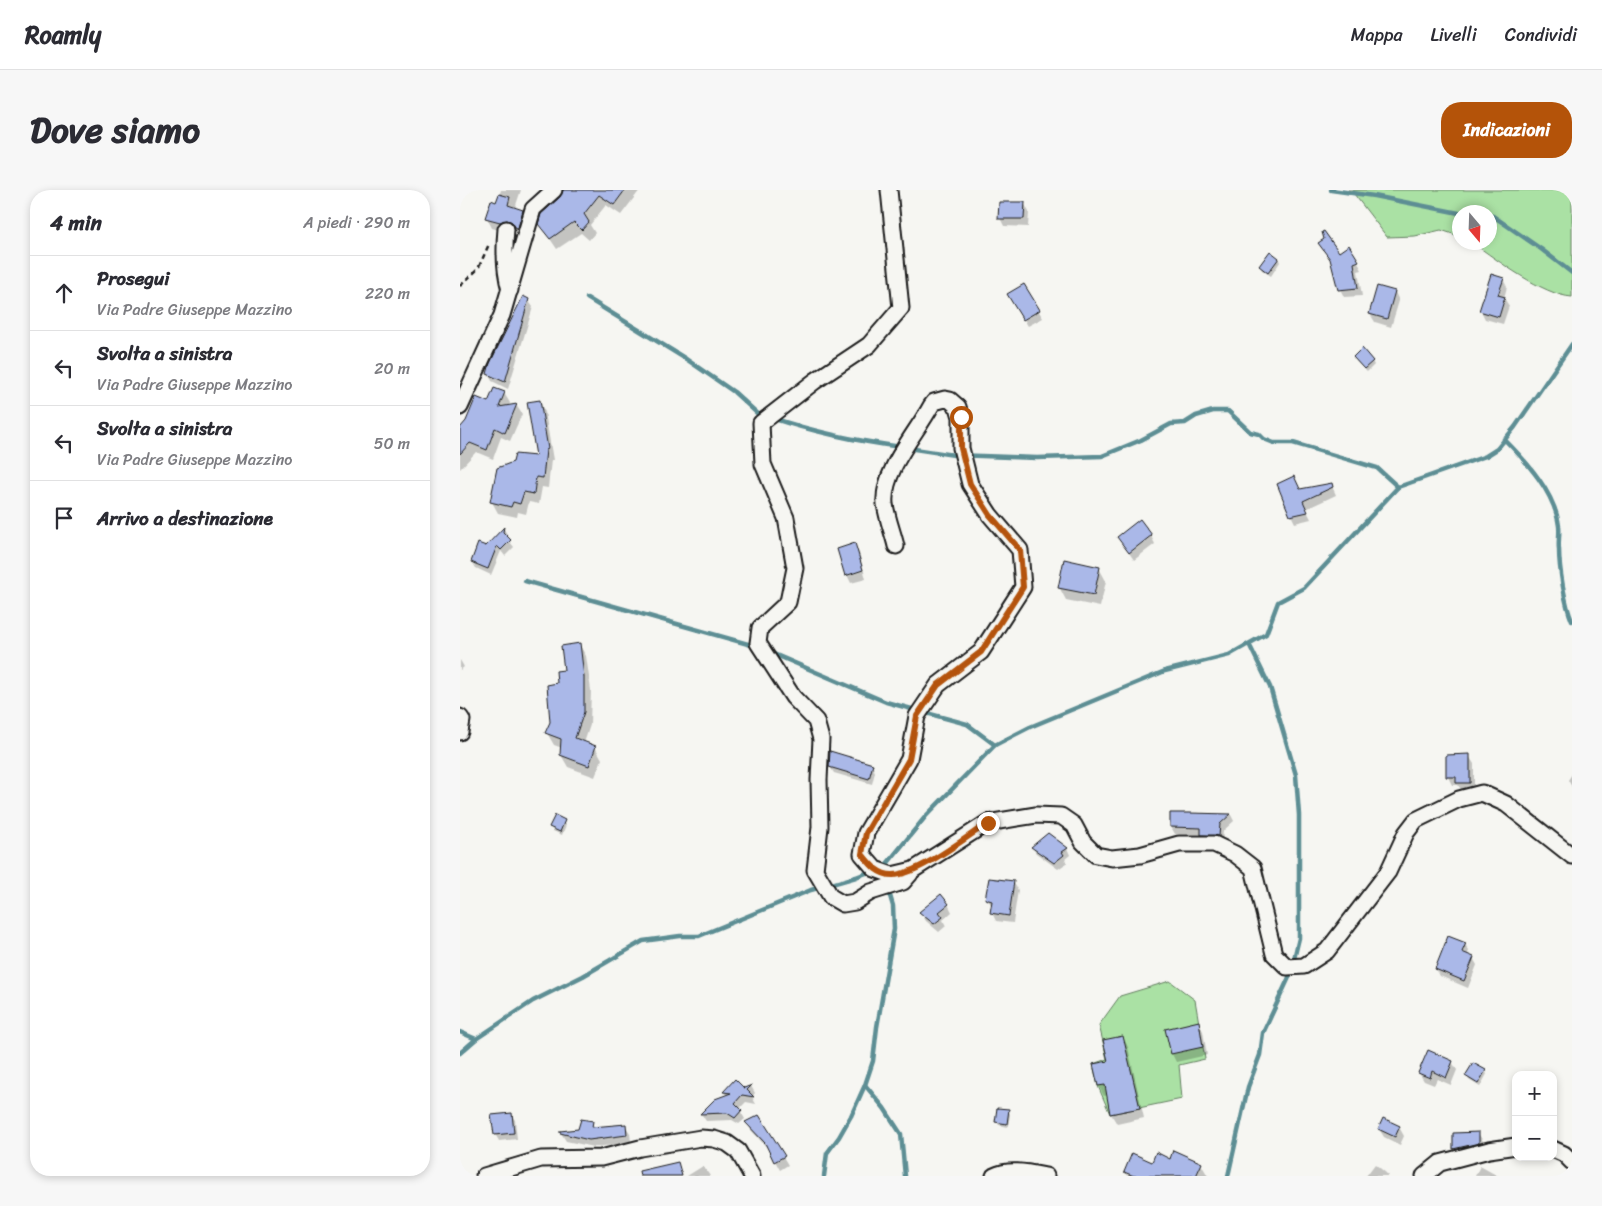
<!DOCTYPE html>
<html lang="it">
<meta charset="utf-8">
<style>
:root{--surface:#fff;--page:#f7f7f7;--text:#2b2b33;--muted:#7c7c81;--line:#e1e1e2;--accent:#b45309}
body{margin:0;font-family:Sriracha,sans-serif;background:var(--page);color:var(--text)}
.controls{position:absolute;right:15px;bottom:15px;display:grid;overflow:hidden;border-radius:10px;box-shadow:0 2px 8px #0003}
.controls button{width:45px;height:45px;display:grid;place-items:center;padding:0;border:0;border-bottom:1px solid var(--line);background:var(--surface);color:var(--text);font:25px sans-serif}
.compass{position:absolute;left:992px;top:15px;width:45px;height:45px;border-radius:50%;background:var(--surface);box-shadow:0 2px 8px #0003;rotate:161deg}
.stop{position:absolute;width:15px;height:15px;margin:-11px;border:4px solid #b45309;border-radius:50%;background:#fff}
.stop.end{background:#b45309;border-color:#fff;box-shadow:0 1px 5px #0008}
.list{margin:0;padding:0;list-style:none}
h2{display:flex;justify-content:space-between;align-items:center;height:65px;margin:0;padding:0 20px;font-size:21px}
h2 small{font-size:16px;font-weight:400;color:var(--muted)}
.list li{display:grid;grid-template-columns:32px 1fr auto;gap:15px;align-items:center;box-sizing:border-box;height:75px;padding:0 20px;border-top:1px solid var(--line)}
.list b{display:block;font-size:19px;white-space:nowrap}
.list p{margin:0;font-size:16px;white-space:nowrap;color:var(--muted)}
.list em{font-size:16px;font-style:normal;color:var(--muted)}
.icon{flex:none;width:28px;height:28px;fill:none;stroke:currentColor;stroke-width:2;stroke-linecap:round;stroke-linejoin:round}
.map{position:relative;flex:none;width:1112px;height:986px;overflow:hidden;border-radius:20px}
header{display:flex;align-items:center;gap:30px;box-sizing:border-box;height:70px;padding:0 25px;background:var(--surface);border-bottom:1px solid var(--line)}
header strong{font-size:24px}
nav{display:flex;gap:28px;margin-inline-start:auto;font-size:18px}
.intro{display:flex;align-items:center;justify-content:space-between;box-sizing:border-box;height:120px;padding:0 30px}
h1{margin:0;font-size:35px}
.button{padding:12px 22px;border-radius:20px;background:var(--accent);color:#fff;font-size:18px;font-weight:700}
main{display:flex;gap:30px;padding:0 30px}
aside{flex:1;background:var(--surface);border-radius:20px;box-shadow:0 2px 8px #0003}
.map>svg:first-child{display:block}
.green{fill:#aae1a4;stroke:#637e60}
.shadow{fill:#0003}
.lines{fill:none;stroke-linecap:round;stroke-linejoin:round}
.stream{stroke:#5d8e94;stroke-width:4.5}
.building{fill:#aab8e8;stroke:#1c1c1c}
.minor-casing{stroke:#1c1c1c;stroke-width:19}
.path{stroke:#1c1c1c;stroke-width:2.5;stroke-dasharray:5 4;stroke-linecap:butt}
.minor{stroke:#f6f6f2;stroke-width:15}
.route{stroke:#b45309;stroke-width:6}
</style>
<header>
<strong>Roamly</strong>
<nav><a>Mappa</a><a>Livelli</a><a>Condividi</a></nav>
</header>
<div class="intro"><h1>Dove siamo</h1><a class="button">Indicazioni</a></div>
<main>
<aside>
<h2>4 min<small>A piedi · 290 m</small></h2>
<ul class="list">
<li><svg class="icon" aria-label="ahead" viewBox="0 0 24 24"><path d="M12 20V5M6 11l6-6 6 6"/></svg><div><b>Prosegui</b><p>Via Padre Giuseppe Mazzino</p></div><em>220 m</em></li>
<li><svg class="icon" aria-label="left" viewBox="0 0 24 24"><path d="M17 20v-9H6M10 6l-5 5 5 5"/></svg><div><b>Svolta a sinistra</b><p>Via Padre Giuseppe Mazzino</p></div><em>20 m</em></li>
<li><svg class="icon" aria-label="left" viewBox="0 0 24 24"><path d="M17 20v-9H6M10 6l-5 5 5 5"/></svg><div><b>Svolta a sinistra</b><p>Via Padre Giuseppe Mazzino</p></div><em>50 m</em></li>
<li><svg class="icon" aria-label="arrive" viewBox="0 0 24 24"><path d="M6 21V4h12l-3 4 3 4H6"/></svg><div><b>Arrivo a destinazione</b></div></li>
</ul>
</aside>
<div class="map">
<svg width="1112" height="986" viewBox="0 0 1112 986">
<rect width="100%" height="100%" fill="#f6f6f2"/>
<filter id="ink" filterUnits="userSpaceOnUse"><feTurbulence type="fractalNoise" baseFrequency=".02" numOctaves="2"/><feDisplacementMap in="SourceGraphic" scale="10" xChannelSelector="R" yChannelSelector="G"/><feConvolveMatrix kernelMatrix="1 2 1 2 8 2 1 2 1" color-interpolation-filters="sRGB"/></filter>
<g filter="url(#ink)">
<g class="green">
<path d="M888,0h224v107c-29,-2 -75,-37 -99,-54l17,-1v-30h-31v24l-18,-6 -26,6 -28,1 -33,-43z"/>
<path d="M710,791l25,19 10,59 -26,6 3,34 -72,15 -12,-28 -5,-22 14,-5 -8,-34 21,-29z"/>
</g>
<g class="shadow">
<path d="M41,0h20l-6,18 7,3 5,9 -5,16 -3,-5 -6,-2 -7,3 -14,-4 -5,-10 10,-15z"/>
<path d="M105,0h75l-19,25 -15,-10 -16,20 5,8 -6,7 -8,-7 -24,16 -17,-25 21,-26z"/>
<path d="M564,13l5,9 -1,15 -24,-1 -4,-8z"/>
<path d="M860,54l18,10 11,-8 13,24 -4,1 4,25 -18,1 -4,-8 -8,-27z"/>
<path d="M818,68l2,4 -9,14 -9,-6 -2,-4z"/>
<path d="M1043,89l4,8 -3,11 5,8 -6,18 -18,-5 -4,-8z"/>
<path d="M563,96l20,32 -15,8 -19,-32z"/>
<path d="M935,102l4,9 -8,26 -16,-5 -5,-8z"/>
<path d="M68,110l5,7 -25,82 -16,-8 -4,-7z"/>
<path d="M896,171h16l2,4 -7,7z"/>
<path d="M44,203l6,10 -2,4 8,-2 6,9 -12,27 -9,-4 -8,22 -17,-7 -16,17v-39z"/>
<path d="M79,211l6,11 8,48h-2l-3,28 -6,-1 -3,17 -10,-2 -3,12 -8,-2 -1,5 -19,-4 -6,-11 45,-45z"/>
<path d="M871,294l5,11 -30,14 5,10 -16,4 -4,-8 9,-25z"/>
<path d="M44,339l3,5 -1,3 8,10 -9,9 -4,-5 -10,24 -15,-7 -4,-6z"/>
<path d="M691,346l4,8 -21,16 -16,-23z"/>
<path d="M394,355l5,8 7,26 -15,4 -4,-8z"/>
<path d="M639,378l7,13 -6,26 -34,-7 -7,-13z"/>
<path d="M119,454l7,12 5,34 -1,35 -6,18 11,4 7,12 -7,18 -27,-10 -7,-12 1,-7 -8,-3 -7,-12 4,-11 7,-37z"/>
<path d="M0,470l4,7 -4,3z"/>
<path d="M1009,566l5,8v27h-12l-4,-6h-6l-4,-8z"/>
<path d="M412,575l3,7 -3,12 -38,-11 -4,-6z"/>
<path d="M1112,584v13l-4,-7z"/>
<path d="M711,624l60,1 3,6 -11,10 -1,12 -16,-2 -4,-7h-27l-4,-7z"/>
<path d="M104,631l2,4 -4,10 -9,-4 -2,-4z"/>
<path d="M572,657l35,1 3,7 -5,4 2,4 -9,6 -22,-16z"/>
<path d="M554,693l4,7 -5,33 -17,-2 -4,-8 1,-6 -6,-8z"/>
<path d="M488,714l4,8 -9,8 3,6 -7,6 -13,-11 -5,-8z"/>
<path d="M1005,754l4,7 -2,5 6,2 4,7 -9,23 -28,-12 -4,-7z"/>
<path d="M739,833l4,8 4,24 -31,7 -4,-8z"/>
<path d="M663,847l5,10 16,71 -27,6 -6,-10 -3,-19 -4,1 -5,-10 -5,-21 15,-4z"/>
<path d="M992,872l5,8 -6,15 -14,-6 -3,6 -10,-4 -5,-8z"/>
<path d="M1025,881l2,3 -7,13 -11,-7 -2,-4z"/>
<path d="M291,896l4,7 -3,4 4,7 -10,-2 -7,7 6,10 -6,5 -7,-4 -26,1 -4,-6 14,-15 11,-4 -3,-4 20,-3z"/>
<path d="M548,920l2,4 -2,13 -9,-2 -2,-3z"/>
<path d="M51,924l4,6 2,19 -18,2 -4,-7z"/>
<path d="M299,927l29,48 -8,5 -11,-20 -18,-20 -4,-8z"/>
<path d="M924,929l15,8 5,9 -4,9 -16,-8 -5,-8z"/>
<path d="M132,933l3,5 30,-3 5,8 1,10 -37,4 -28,-6 -5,-8 18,-3z"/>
<path d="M1018,943l5,8v10l-24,5 -5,-8z"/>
<path d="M711,970l30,4 7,12h-80l-2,-4z"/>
<path d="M915,974l11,9 2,3h-22z"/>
<path d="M243,976l7,10h-23z"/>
<path d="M1020,976l18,10h-23z"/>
</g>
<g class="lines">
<g class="stream">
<path d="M871,0l43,6 85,17"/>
<path d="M1030,26h3l48,33 31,24"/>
<path d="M127,108l99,61 48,33 24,22 7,2"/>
<path d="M312,228c42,14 85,23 129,29"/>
<path d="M1044,249c23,23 51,54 55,87 1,8 -1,16 0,23 0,19 6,56 13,72"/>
<path d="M448,258l46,7 83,3 65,-2 39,-16 30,-16 14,-1 11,-7 17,-5h15l22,21 9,2 5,5 10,4h19l84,25 21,19"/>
<path d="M65,391l230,65"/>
<path d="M789,454l21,43 26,88 3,40v123l-6,25"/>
<path d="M309,462l117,50 81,22 28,21"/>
<path d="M421,677l5,-2 40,-49 69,-71 35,-18 135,-56 64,-16 37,-21 12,-32 26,-14 94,-101 88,-31 11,-7 18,-22 57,-83"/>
<path d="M0,842l16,7"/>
<path d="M0,863l16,-14 57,-38 50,-25 60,-35 37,-5h19l112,-46 45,-13 18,-7"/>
<path d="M405,895l19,23 17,26 4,42"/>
<path d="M364,986l3,-23 12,-16 12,-21 14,-31 8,-24 4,-34 17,-98 -1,-23 -5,-17"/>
<path d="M768,986l20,-89 12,-32 3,-22 29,-62"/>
</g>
</g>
<g class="building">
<path d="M103,0h62l-11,15 -15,-10 -15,19 5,8 -7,8 -8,-8 -24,17 -12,-15 3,-10 19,-17z"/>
<path d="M39,4l11,3 -2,8 15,5 -5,18 -3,-1 -3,-5 -5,-2 -7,2 -15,-4 6,-18 5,2z"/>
<path d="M539,12h26l-1,17h-26z"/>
<path d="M864,41l15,21 10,-7 10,16 -5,2 4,25 -20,2 -8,-31 -12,-16 6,-4 -2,-7z"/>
<path d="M810,61l9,7 -11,15 -9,-7z"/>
<path d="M1031,84l13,4 -6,17 7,2 -6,20 -20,-6z"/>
<path d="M564,94l16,26 -17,10 -16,-26z"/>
<path d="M917,96l18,5 -8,28 -18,-5z"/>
<path d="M63,106l6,3 -24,83 -18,-8 3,-11z"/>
<path d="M902,158l11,13 -9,8 -11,-12z"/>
<path d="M34,198l11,4 -6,15 18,-3 -12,29 -10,-5 -8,22 -17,-7 -10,11v-26l6,-7 10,-24 12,5z"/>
<path d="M80,210l8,49 -2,1 -3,28 -7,-1 -2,17 -10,-2 -4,12 -7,-2 -2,5 -21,-5 7,-34 16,-6 2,-8 21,2 -9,-54z"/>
<path d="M834,286l6,13 32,-6 1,4 -30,14 5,11 -18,4 -13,-32z"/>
<path d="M680,329l12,16 -23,18 -12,-16z"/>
<path d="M44,337l-1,5 8,8 -10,10 -4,-4 -9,23 -17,-7 7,-19 8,3z"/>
<path d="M395,353l8,27 -18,6 -8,-27z"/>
<path d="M604,369l36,8 -6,28 -36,-7z"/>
<path d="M120,453l4,34v35l-9,26 21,8 -7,20 -29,-11 1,-16 -16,-6 5,-11 -3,-37 10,-2 -1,-12 8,-1 -3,-24z"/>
<path d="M370,561l43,13 -4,15 -40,-12z"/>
<path d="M1010,564v29h-14v-6h-10v-22z"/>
<path d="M710,623h19l42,1 -11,10 -1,12 -18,-1v-7l-31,-1z"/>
<path d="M95,625l10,5 -5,12 -11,-5z"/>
<path d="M588,643l20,15 -6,4 2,3 -10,8 -23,-16z"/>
<path d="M529,688l25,3 -5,35 -19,-3 2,-12 -7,-2z"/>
<path d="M481,704l8,10 -10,8 4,5 -9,7 -15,-12z"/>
<path d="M988,746l18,7 -4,9 12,5 -10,24 -29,-12z"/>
<path d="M739,831l4,26 -32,7 -6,-25z"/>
<path d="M663,846l17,72 -30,6 -5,-29 -7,1 -5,-22 15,-3 -5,-21z"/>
<path d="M968,860l25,11 -7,17 -14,-7 -2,7 -12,-5z"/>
<path d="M1013,873l13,7 -8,14 -13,-8z"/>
<path d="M275,889l9,9 8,-3 -5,5 7,7 -12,-2 -7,8 7,7 -7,8 -8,-5 -27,1 15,-15 16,-6 -8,-1z"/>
<path d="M537,918l12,1 -2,15 -12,-2z"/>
<path d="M52,923l2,20 -20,2 -3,-20z"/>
<path d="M299,925l26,41 -11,6 -9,-19 -20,-21z"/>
<path d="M923,928l17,8 -5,11 -17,-8z"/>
<path d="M121,929l12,2 -1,6 34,-3 1,11 -38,5 -29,-7v-2l18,-2z"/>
<path d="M1019,942v11l-26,6v-16z"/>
<path d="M713,960l29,13 -6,13h-62l-10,-4 8,-19 20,9 4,-10 14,7z"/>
<path d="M218,972l4,14h-42l-1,-5z"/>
</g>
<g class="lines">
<g class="minor-casing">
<g id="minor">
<path d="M429,0l12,118 -32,37 -54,36 -54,42 2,41 23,54 9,50 -7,34 -28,26 -2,15 35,54 23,24 5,18 -2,41 1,47 -5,43 16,27 12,7 12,-2 16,-10 32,-10 7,-8"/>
<path d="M46,39c-2,21 -2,40 4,61"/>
<path d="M0,217l42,-92 31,-106 21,-19"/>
<path d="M436,356c-3,-13 -9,-28 -11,-42 -3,-33 31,-70 46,-98l3,-4 11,-3 5,1 8,7 3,10v31l9,36 20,31 30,35 3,37 -42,65 -43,33 -21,31 -8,43 -43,74 -4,21 13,15 17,6 21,-5 74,-47 49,-8 25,1 13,9 9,17 13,13 16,3 28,-3 39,-11h35l21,10 18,14 21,86 13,13 17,-1 23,-15 61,-79 18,-39 10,-13 43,-21 23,-6 24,11 66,52"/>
<path d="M0,527l2,3 -2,12"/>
<path d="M1093,959l11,5 8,8"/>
<path d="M24,986l57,-17 60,-1 39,-10 61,-10 13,1 13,4 11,8 14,25"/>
<path d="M534,986c15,-8 36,-3 52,0"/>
<path d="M964,986l16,-13 49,-13 27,-4"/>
</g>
</g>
<path class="path" d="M0,96l18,-17 11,-25"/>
<use href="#minor" class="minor"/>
</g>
</g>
<g class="lines" filter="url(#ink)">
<path class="route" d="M501,227v31l9,36 20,31 30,35 3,37 -42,65 -43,33 -21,31 -8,43 -43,74 -4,21c8,10 16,21 31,21 25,0 72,-37 95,-52"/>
</g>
</svg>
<div class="controls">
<button>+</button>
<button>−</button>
</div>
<svg class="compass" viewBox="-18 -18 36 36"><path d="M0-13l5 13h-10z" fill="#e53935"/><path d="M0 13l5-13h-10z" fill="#7c7c81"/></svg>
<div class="stop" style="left:501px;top:227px"></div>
<div class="stop end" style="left:528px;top:633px"></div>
</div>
</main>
